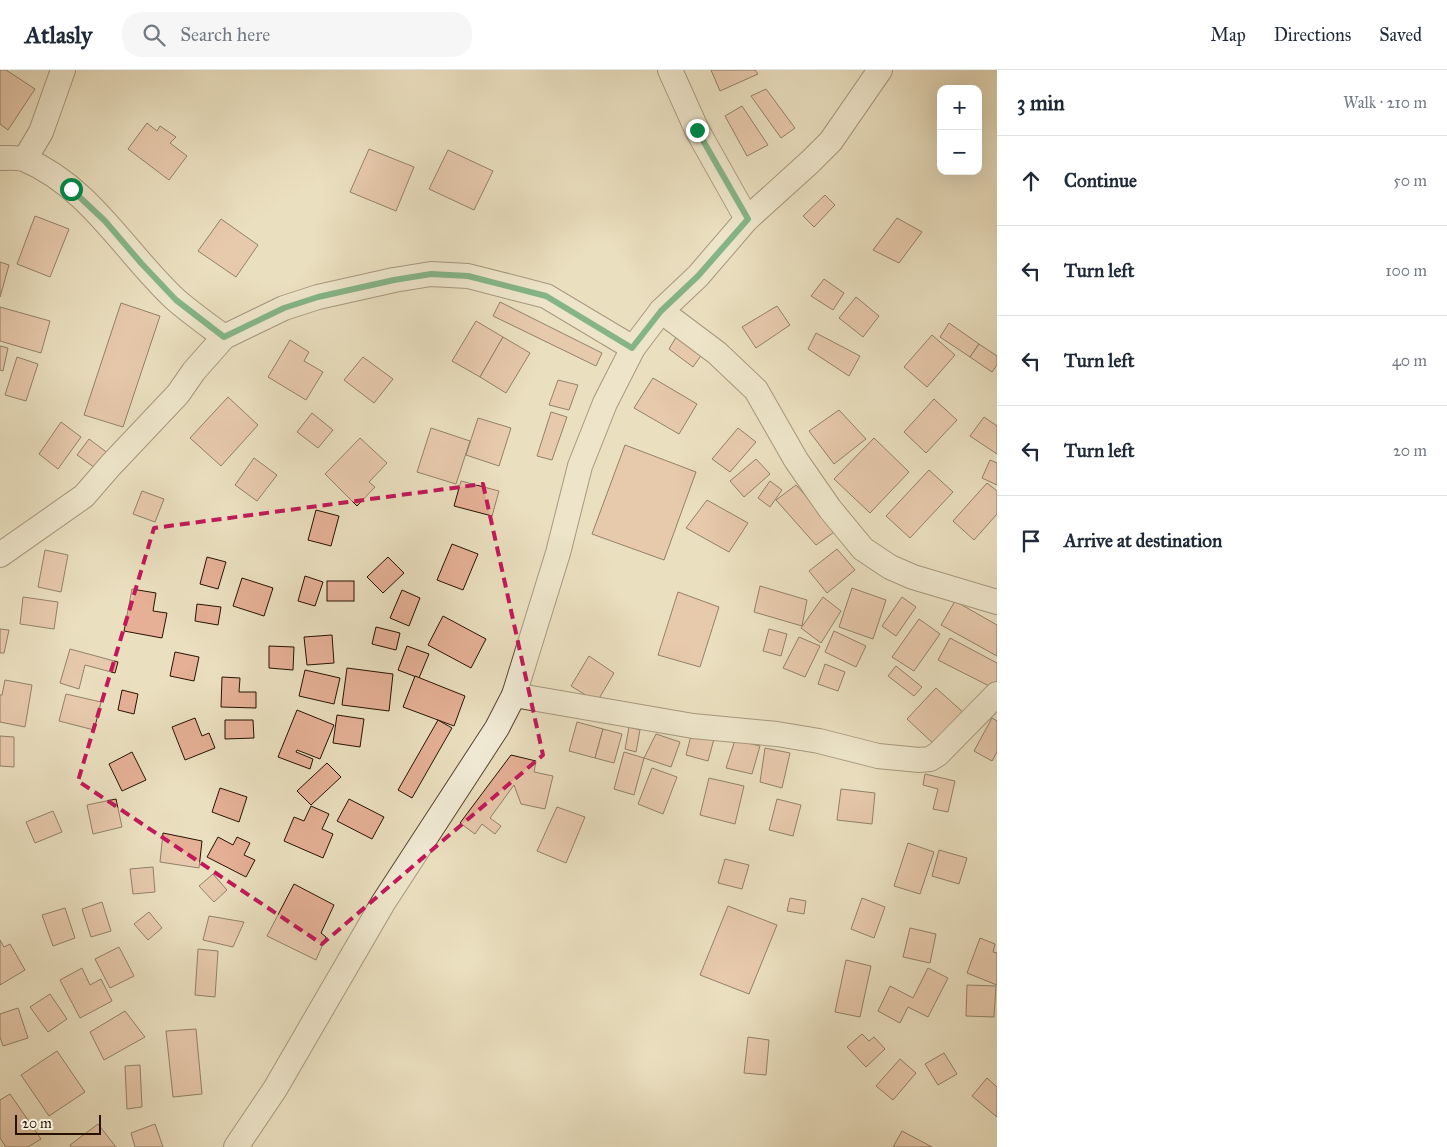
<!DOCTYPE html>
<meta charset="utf-8">
<style>
:root{--surface:#fff;--page:#f6f6f7;--text:#1f2937;--muted:#747a83;--line:#e0e1e3}
body{margin:0;font-family:"IM FELL Great Primer",serif;background:var(--page);color:var(--text)}
.controls{position:absolute;right:15px;top:15px;display:grid;overflow:hidden;border-radius:10px;box-shadow:0 5px 20px #0002}
.controls button{width:45px;height:45px;display:grid;place-items:center;padding:0;border:0;border-bottom:1px solid var(--line);background:var(--surface);color:var(--text);font:25px sans-serif}
.scale{position:absolute;left:15px;bottom:12px;width:86px;box-sizing:border-box;padding-left:5px;border:2px solid #271101;border-top:0;font-size:14px;line-height:18px;white-space:nowrap;color:#271101;-webkit-text-stroke:4px #f1ead5;paint-order:stroke}
.stop{position:absolute;width:15px;height:15px;margin:-11px;border:4px solid #0b8043;border-radius:50%;background:#fff}
.stop.end{background:#0b8043;border-color:#fff;box-shadow:0 1px 5px #0008}
.list{margin:0;padding:0;list-style:none}
h2{display:flex;justify-content:space-between;align-items:center;height:65px;margin:0;padding:0 20px;font-size:21px}
h2 small{font-size:16px;font-weight:400;color:var(--muted)}
.list li{display:grid;grid-template-columns:32px 1fr auto;gap:15px;align-items:center;box-sizing:border-box;height:90px;padding:0 20px;border-top:1px solid var(--line)}
.list b{display:block;font-size:19px;white-space:nowrap}
.list em{font-size:16px;font-style:normal;color:var(--muted)}
.icon{flex:none;width:28px;height:28px;fill:none;stroke:currentColor;stroke-width:2;stroke-linecap:round;stroke-linejoin:round}
.map{position:relative;flex:none;width:997px;height:1077px;overflow:hidden}
header{display:flex;align-items:center;gap:30px;box-sizing:border-box;height:70px;padding:0 25px;background:var(--surface);border-bottom:1px solid var(--line)}
header strong{font-size:24px}
nav{display:flex;gap:28px;margin-inline-start:auto;font-size:18px}
.search{width:350px;height:45px;background:var(--page);display:flex;align-items:center;gap:12px;box-sizing:border-box;padding:0 18px;border-radius:20px;color:var(--muted);font-size:19px}
main{display:flex}
aside{flex:1;background:var(--surface)}
.map>svg:first-child{display:block}
.building{fill:#e5b096;stroke:#271101}
.lines{fill:none;stroke-linecap:round;stroke-linejoin:round}
.street-casing{stroke:#584430;stroke-width:26}
.street{stroke:#f1ead5;stroke-width:24}
.route{stroke:#0b8043;stroke-width:6}
.marked{fill:none;stroke:#c2185b;stroke-width:4;stroke-dasharray:10 6;stroke-linejoin:round}
</style>
<header>
<strong>Atlasly</strong>
<div class="search"><svg class="icon" aria-label="search" viewBox="0 0 24 24"><circle cx="10" cy="10" r="6"/><path d="M15 15l6 6"/></svg>Search here</div>
<nav><a>Map</a><a>Directions</a><a>Saved</a></nav>
</header>
<main>
<div class="map">
<svg width="997" height="1077" viewBox="0 0 997 1077">
<rect width="100%" height="100%" fill="#eadfbf"/>
<filter id="stains"><feTurbulence type="fractalNoise" baseFrequency=".004" numOctaves="4"/><feColorMatrix values="0 0 0 0 .2 0 0 0 0 .09 0 0 0 0 .02 0 0 0 .5 -.17"/></filter>
<radialGradient id="worn" r=".72"><stop offset=".6" stop-color="#630" stop-opacity="0"/><stop offset="1" stop-color="#630" stop-opacity=".3"/></radialGradient>
<g class="building">
<path d="M0,0h6l29,19 -27,41 -8,-6z"/>
<path d="M711,0h44l3,4 -38,17z"/>
<path d="M766,19l29,39 -14,10 -30,-42z"/>
<path d="M742,36l26,39 -21,11 -22,-40z"/>
<path d="M147,53l10,8 3,-5 16,11 -6,6 17,13 -18,24 -41,-31z"/>
<path d="M369,79l45,18 -18,44 -46,-19z"/>
<path d="M448,80l45,21 -19,39 -45,-21z"/>
<path d="M825,125l10,10 -21,22 -11,-11z"/>
<path d="M35,146l34,13 -19,48 -33,-13z"/>
<path d="M897,148l25,14 -23,31 -26,-13z"/>
<path d="M221,149l37,26 -22,32 -38,-26z"/>
<path d="M0,192l9,3 -9,32z"/>
<path d="M824,209l20,14 -11,17 -22,-14z"/>
<path d="M856,227l23,19 -16,21 -24,-19z"/>
<path d="M500,232l102,51 -6,13 -103,-50z"/>
<path d="M121,233l39,13 -37,111 -39,-12z"/>
<path d="M777,236l13,19 -34,23 -14,-21z"/>
<path d="M0,237l50,14 -9,32 -41,-12z"/>
<path d="M476,251l27,16 -23,40 -28,-16z"/>
<path d="M949,253l30,21 -9,13 -30,-20z"/>
<path d="M816,263l44,23 -11,20 -41,-27z"/>
<path d="M678,264l27,16 -12,17 -24,-18z"/>
<path d="M932,265l23,20 -28,32 -23,-20z"/>
<path d="M503,267l27,16 -24,40 -26,-16z"/>
<path d="M290,270l19,12 -5,9 19,11 -17,28 -38,-23z"/>
<path d="M979,274l18,12v9l-5,7 -22,-15z"/>
<path d="M0,276l8,2 -5,23 -3,-1z"/>
<path d="M17,287l21,7 -12,37 -21,-6z"/>
<path d="M363,287l30,22 -19,24 -30,-23z"/>
<path d="M653,308l44,26 -18,30 -45,-26z"/>
<path d="M558,310l20,5 -9,25 -20,-5z"/>
<path d="M228,327l30,28 -37,41 -31,-28z"/>
<path d="M934,329l23,21 -31,33 -22,-21z"/>
<path d="M839,340l27,29 -32,25 -25,-33z"/>
<path d="M551,342l16,5 -15,43 -15,-4z"/>
<path d="M312,343l21,17 -15,18 -21,-16z"/>
<path d="M984,347l13,9v28l-27,-18z"/>
<path d="M478,348l33,10 -12,38 -33,-11z"/>
<path d="M61,352l20,15 -23,32 -19,-15z"/>
<path d="M431,358l39,13 -14,43 -39,-12z"/>
<path d="M738,358l18,14 -26,30 -18,-13z"/>
<path d="M360,368l27,25 -18,19 6,5 -18,19 -32,-32z"/>
<path d="M874,368l35,34 -39,41 -36,-34z"/>
<path d="M89,369l20,15 -11,16 -21,-15z"/>
<path d="M625,375l71,27 -32,88 -72,-26z"/>
<path d="M254,388l23,17 -20,26 -22,-16z"/>
<path d="M756,389l14,15 -26,23 -14,-16z"/>
<path d="M990,390l7,3v22l-15,-7z"/>
<path d="M929,400l24,22 -43,46 -24,-22z"/>
<path d="M461,411l38,10 -7,25 -38,-10z"/>
<path d="M770,411l12,9 -12,17 -12,-9z"/>
<path d="M987,413l10,8v23l-23,26 -21,-19z"/>
<path d="M796,415l41,45 -21,15 -40,-45z"/>
<path d="M142,421l22,8 -9,23 -22,-8z"/>
<path d="M707,430l41,23 -19,29 -43,-24z"/>
<path d="M316,440l23,6 -8,30 -23,-6z"/>
<path d="M452,474l26,10 -15,36 -26,-10z"/>
<path d="M837,479l18,21 -28,23 -18,-22z"/>
<path d="M45,480l23,5 -7,37 -23,-5z"/>
<path d="M207,487l19,5 -8,27 -18,-5z"/>
<path d="M388,487l16,16 -21,20 -16,-16z"/>
<path d="M305,506l18,6 -8,24 -17,-5z"/>
<path d="M242,508l31,10 -9,28 -31,-10z"/>
<rect x="327" y="511" width="27" height="20"/>
<path d="M760,516l47,14 -5,26 -48,-14z"/>
<path d="M852,518l34,12 -13,39 -34,-12z"/>
<path d="M132,519l24,4 -3,18 14,2 -5,25 -38,-7z"/>
<path d="M402,520l18,8 -11,28 -19,-8z"/>
<path d="M678,522l41,15 -19,60 -42,-12z"/>
<path d="M23,527l35,5 -4,27 -34,-5z"/>
<path d="M823,527l18,14 -20,32 -20,-15z"/>
<path d="M902,527l14,10 -20,29 -14,-10z"/>
<path d="M955,531l42,24v31l-56,-31z"/>
<path d="M197,534l24,3 -3,18 -23,-4z"/>
<path d="M443,546l43,23 -15,29 -43,-23z"/>
<path d="M919,549l21,15 -26,37 -22,-14z"/>
<path d="M376,557l24,6 -4,17 -24,-6z"/>
<path d="M0,559l9,1 -5,23h-4z"/>
<path d="M769,559l18,5 -6,22 -18,-5z"/>
<path d="M834,561l32,15 -10,21 -31,-15z"/>
<path d="M332,565l2,28 -27,2 -3,-28z"/>
<path d="M799,567l21,9 -15,31 -22,-9z"/>
<path d="M950,568l47,25v27l-59,-30z"/>
<path d="M269,576l25,1 -1,23 -24,-2z"/>
<path d="M407,576l22,8 -10,24 -21,-8z"/>
<path d="M70,579l48,13 -3,11 -30,-8 -6,24 -19,-6z"/>
<path d="M175,582l24,5 -5,24 -24,-5z"/>
<path d="M589,586l25,17 -17,29 -26,-16z"/>
<path d="M825,594l20,8 -7,19 -20,-7z"/>
<path d="M896,596l26,21 -8,9 -26,-20z"/>
<path d="M347,598l46,6 -4,37 -47,-6z"/>
<path d="M305,600l35,8 -6,26 -35,-8z"/>
<path d="M415,606l50,20 -11,30 -51,-19z"/>
<path d="M222,607l18,1 -1,14h17v16l-35,-1z"/>
<path d="M5,610l27,5 -7,42 -25,-5v-27h2z"/>
<path d="M936,618l29,26 -29,32 -29,-27z"/>
<path d="M122,620l16,4 -4,20 -16,-4z"/>
<path d="M66,624l35,8 -7,28 -35,-9z"/>
<path d="M297,640l37,15 -14,34 -23,-9 -1,2 17,7 -3,10 -32,-12z"/>
<path d="M337,645l27,4 -4,28 -27,-4z"/>
<path d="M195,648l7,18 7,-3 6,15 -30,12 -13,-33z"/>
<path d="M992,648l5,3v31l-5,9 -18,-10z"/>
<path d="M225,650h28l1,18 -29,1z"/>
<path d="M438,650l14,8 -40,70 -14,-8z"/>
<path d="M577,652l26,7 -8,29 -26,-7z"/>
<path d="M629,657l11,3 -4,22 -11,-3z"/>
<path d="M603,659l19,5 -8,29 -19,-5z"/>
<path d="M692,662l22,7 -6,22 -22,-6z"/>
<path d="M656,664l24,8 -9,25 -27,-9z"/>
<path d="M0,666l14,1v30l-14,-1z"/>
<path d="M735,670l25,6 -8,28 -26,-6z"/>
<path d="M765,678l25,5 -8,35 -22,-6z"/>
<path d="M132,682l14,28 -24,11 -13,-27z"/>
<path d="M624,682l20,6 -10,37 -20,-6z"/>
<path d="M511,685l25,6 -2,11 19,4 -8,33 -24,-5 -7,-19 -24,33 11,8 -6,8 -13,-10 -7,10 -15,-11z"/>
<path d="M327,693l14,14 -30,28 -14,-14z"/>
<path d="M652,698l25,9 -14,37 -25,-10z"/>
<path d="M925,704l30,7 -7,31 -15,-3 5,-20 -15,-4z"/>
<path d="M709,708l35,8 -9,38 -35,-9z"/>
<path d="M220,718l27,9 -8,25 -27,-10z"/>
<path d="M841,719l34,4 -3,31 -35,-4z"/>
<path d="M116,729l6,28 -29,7 -6,-29z"/>
<path d="M349,729l35,18 -12,22 -35,-18z"/>
<path d="M777,729l24,6 -8,31 -24,-6z"/>
<path d="M311,736l18,8 -7,15 11,5 -10,24 -39,-17 10,-24 10,4z"/>
<path d="M557,737l28,10 -19,46 -29,-12z"/>
<path d="M53,741l9,21 -27,11 -9,-21z"/>
<path d="M163,763l39,8 -3,27 -39,-6z"/>
<path d="M218,767l15,8 4,-8 13,6 -6,12 11,5 -9,17 -39,-20z"/>
<path d="M908,773l26,9 -14,42 -26,-8z"/>
<path d="M939,780l28,8 -8,26 -27,-8z"/>
<path d="M725,789l24,6 -7,24 -24,-6z"/>
<path d="M153,797l2,25 -22,2 -3,-25z"/>
<path d="M213,804l14,16 -13,12 -15,-16z"/>
<path d="M294,814l40,21 -13,28 5,4 -10,23 -49,-24z"/>
<path d="M790,828l16,3 -2,13 -17,-3z"/>
<path d="M862,828l23,9 -11,31 -23,-9z"/>
<path d="M102,832l9,29 -20,6 -9,-28z"/>
<path d="M728,836l49,19 -28,69 -49,-19z"/>
<path d="M65,838l10,30 -22,8 -11,-31z"/>
<path d="M149,842l13,16 -14,12 -14,-16z"/>
<path d="M209,846l35,6 -11,25 -30,-7z"/>
<path d="M910,858l26,6 -6,29 -27,-6z"/>
<path d="M980,868l15,6 -2,8 4,1v32l-30,-12z"/>
<path d="M0,870l4,7 6,-3 15,26 -25,15z"/>
<path d="M119,877l15,29 -24,12 -15,-29z"/>
<path d="M198,879l20,2 -3,46 -20,-2z"/>
<path d="M846,890l25,6 -11,51 -25,-5z"/>
<path d="M82,898l8,17 11,-6 11,22 -32,17 -20,-38z"/>
<path d="M928,898l20,10 -20,39 -20,-10 -8,16 -22,-12 12,-25 23,12z"/>
<path d="M967,915l29,1 -2,31 -28,-1z"/>
<path d="M50,924l17,25 -19,13 -18,-25z"/>
<path d="M18,938l10,30 -25,8 -3,-9v-23z"/>
<path d="M125,941l20,26 -41,23 -14,-28z"/>
<path d="M196,959l6,65 -29,3 -7,-66z"/>
<path d="M862,964l7,7 5,-4 11,12 -19,18 -19,-20z"/>
<path d="M748,967l21,3 -3,35 -22,-2z"/>
<path d="M57,981l28,41 -36,24 -28,-41z"/>
<path d="M944,983l13,21 -19,11 -13,-21z"/>
<path d="M900,989l16,14 -23,27 -17,-14z"/>
<path d="M140,995l2,42 -15,2 -2,-43z"/>
<path d="M987,1008l10,9v30l-25,-21z"/>
<path d="M10,1024l31,45 -13,8h-22l-6,-9v-38z"/>
<path d="M98,1054l18,23h-45l-1,-2z"/>
<path d="M155,1054l8,23h-28l-4,-14z"/>
<path d="M902,1061l30,16h-39z"/>
</g>
<g class="lines">
<g class="street-casing">
<g id="street">
<path d="M670,0l27,60 50,89"/>
<path d="M0,88c8,0 19,-1 26,2 64,27 101,95 150,140 15,13 32,25 48,37"/>
<path d="M25,89l16,-27 22,-62"/>
<path d="M661,241l56,42 39,37 40,70 34,49 33,40 27,18 23,10 84,25"/>
<path d="M0,485l84,-59 26,-30 68,-72 16,-23 30,-34 60,-29 34,-11 76,-17 37,-6 37,2 78,20 87,52"/>
<path d="M514,625l179,31 84,8 42,7 59,15 41,4 11,-1 8,-5 59,-60"/>
<path d="M236,1077l39,-58 108,-186 114,-175 17,-33 44,-142 22,-87 25,-63 28,-55 28,-37 37,-35 49,-57 63,-57 21,-21 49,-71"/>
</g>
</g>
<use href="#street" class="street"/>
</g>
<g class="lines">
<path class="route" d="M71,119l34,32 36,42 35,37 48,37 60,-29 34,-11 76,-17 37,-6 37,2 78,20 86,52 29,-37 37,-35 50,-57 -51,-89"/>
</g>
<path d="M0 0H997V1077H0ZM483,414l60,271 -221,189 -244,-163 76,-253z" fill="#eadfbf" fill-opacity=".55" fill-rule="evenodd"/>
<path class="marked" d="M483,414l60,271 -221,189 -244,-163 76,-253z"/>
<rect width="100%" height="100%" filter="url(#stains)"/>
<rect width="100%" height="100%" fill="url(#worn)"/>
</svg>
<div class="controls">
<button>+</button>
<button>−</button>
</div>
<div class="scale">20 m</div>
<div class="stop" style="left:71px;top:119px"></div>
<div class="stop end" style="left:697px;top:60px"></div>
</div>
<aside>
<h2>3 min<small>Walk · 210 m</small></h2>
<ul class="list">
<li><svg class="icon" aria-label="ahead" viewBox="0 0 24 24"><path d="M12 20V5M6 11l6-6 6 6"/></svg><div><b>Continue</b></div><em>50 m</em></li>
<li><svg class="icon" aria-label="left" viewBox="0 0 24 24"><path d="M17 20v-9H6M10 6l-5 5 5 5"/></svg><div><b>Turn left</b></div><em>100 m</em></li>
<li><svg class="icon" aria-label="left" viewBox="0 0 24 24"><path d="M17 20v-9H6M10 6l-5 5 5 5"/></svg><div><b>Turn left</b></div><em>40 m</em></li>
<li><svg class="icon" aria-label="left" viewBox="0 0 24 24"><path d="M17 20v-9H6M10 6l-5 5 5 5"/></svg><div><b>Turn left</b></div><em>20 m</em></li>
<li><svg class="icon" aria-label="arrive" viewBox="0 0 24 24"><path d="M6 21V4h12l-3 4 3 4H6"/></svg><div><b>Arrive at destination</b></div></li>
</ul>
</aside>
</main>
